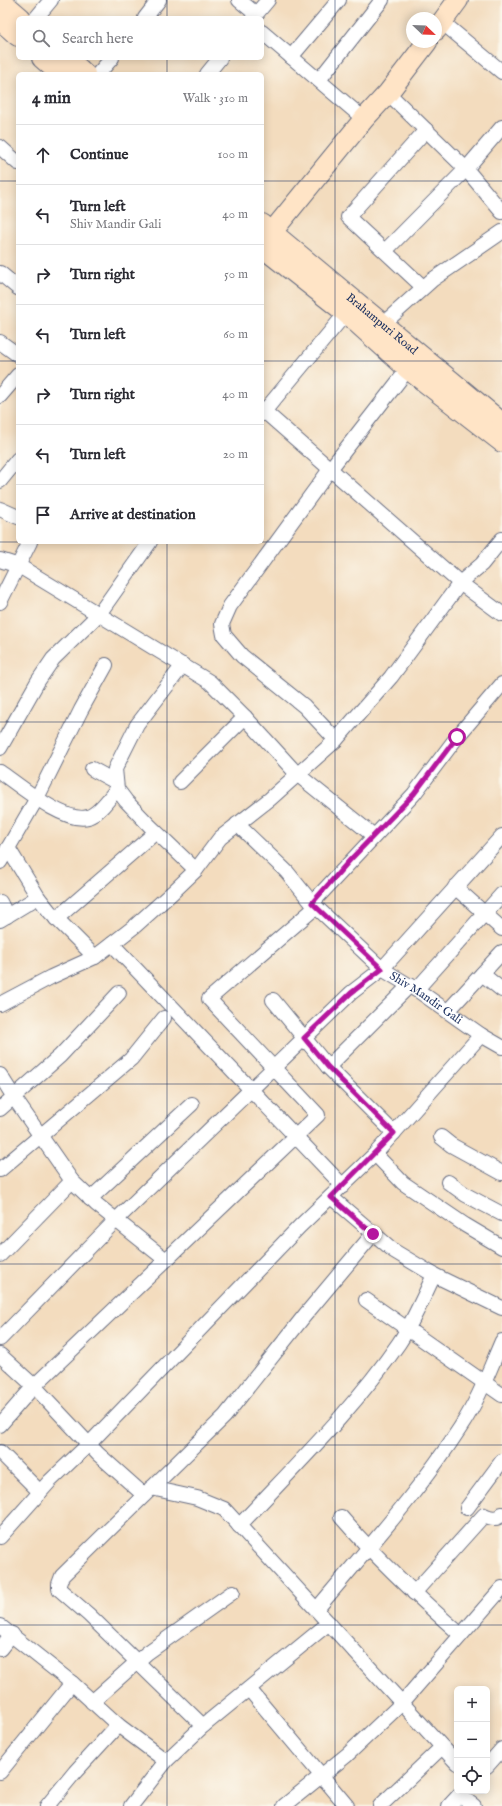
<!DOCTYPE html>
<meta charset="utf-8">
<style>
:root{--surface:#fff;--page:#f7f7f7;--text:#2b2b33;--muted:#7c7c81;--line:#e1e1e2}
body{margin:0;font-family:"IM FELL English",serif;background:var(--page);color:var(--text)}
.controls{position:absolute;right:12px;bottom:12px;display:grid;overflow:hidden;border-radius:6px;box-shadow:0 2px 10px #0003}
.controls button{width:36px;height:36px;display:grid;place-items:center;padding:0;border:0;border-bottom:1px solid var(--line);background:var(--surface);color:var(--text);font:20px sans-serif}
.compass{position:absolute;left:406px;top:12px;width:36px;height:36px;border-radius:50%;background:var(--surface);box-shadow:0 2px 10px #0003;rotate:113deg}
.stop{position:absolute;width:12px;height:12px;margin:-9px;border:3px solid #b5179e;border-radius:50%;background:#fff}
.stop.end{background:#b5179e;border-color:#fff;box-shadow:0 1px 4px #0008}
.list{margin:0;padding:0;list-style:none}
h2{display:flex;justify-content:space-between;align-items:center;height:52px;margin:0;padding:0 16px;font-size:17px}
h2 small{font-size:13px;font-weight:400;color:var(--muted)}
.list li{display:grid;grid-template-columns:26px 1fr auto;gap:12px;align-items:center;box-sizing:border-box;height:60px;padding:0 16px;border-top:1px solid var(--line)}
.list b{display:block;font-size:15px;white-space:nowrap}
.list p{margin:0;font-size:13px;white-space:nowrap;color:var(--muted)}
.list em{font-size:13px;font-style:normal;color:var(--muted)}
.icon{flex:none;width:22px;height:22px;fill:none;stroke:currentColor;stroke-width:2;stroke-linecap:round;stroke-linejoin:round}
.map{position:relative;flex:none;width:502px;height:1806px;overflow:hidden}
.search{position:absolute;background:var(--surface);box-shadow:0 2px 10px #0003;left:16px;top:16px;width:248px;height:44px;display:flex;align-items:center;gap:10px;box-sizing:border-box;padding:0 14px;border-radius:6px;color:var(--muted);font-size:15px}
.panel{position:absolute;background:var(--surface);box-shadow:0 2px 10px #0003;left:16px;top:72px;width:248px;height:472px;border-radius:6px}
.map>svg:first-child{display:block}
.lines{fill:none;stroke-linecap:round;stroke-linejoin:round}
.street-casing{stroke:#676c80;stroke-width:16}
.secondary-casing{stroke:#676c80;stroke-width:22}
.street{stroke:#fff;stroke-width:14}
.secondary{stroke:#ffe4c6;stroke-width:20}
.route{stroke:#b5179e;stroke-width:5}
.grid{fill:none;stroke:#1b2f5e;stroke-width:1;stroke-opacity:0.55}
.labels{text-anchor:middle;stroke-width:4;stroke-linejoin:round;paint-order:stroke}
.street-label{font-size:12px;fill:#1b2f5e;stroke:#fbf7ec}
</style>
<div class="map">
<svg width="502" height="1806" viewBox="0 0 502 1806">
<rect width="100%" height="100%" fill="#fbf7ec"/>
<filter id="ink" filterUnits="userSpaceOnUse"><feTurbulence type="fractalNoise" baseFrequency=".025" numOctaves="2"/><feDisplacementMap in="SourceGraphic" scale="8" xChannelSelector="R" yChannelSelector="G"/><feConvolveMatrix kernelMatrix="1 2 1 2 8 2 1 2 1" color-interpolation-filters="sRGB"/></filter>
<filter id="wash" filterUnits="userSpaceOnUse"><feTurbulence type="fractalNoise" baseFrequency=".012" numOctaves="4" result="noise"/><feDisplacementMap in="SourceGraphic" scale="16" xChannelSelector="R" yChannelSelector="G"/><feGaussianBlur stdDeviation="0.9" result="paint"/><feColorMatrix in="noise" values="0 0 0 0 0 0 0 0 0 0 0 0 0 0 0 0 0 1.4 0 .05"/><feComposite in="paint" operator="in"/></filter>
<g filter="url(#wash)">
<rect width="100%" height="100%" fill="#f3dcbe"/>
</g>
<g filter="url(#ink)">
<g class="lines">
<g class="street-casing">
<g id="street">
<path d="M239,0l17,14"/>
<path d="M36,18l15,-18"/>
<path d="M145,18l14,-18"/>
<path d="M253,18l15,-18"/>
<path d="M442,22l60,50"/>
<path d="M262,32l102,87"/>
<path d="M291,57l48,-57"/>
<path d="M98,74l14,-16"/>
<path d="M207,74l13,-16"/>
<path d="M319,80l63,-80"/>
<path d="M388,93l78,76 36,43"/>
<path d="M0,147l18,16"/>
<path d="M385,251l81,-82 36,-42"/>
<path d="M0,273l18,15"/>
<path d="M423,287l-75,-70 78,-87"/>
<path d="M383,324l49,-44 70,-48"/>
<path d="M0,342l18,13"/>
<path d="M0,396l18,-21"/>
<path d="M264,411l196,172 42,31"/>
<path d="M262,414l84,-101"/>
<path d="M0,481l18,-22"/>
<path d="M0,509l18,8"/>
<path d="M0,560l19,6 191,116 35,35 52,57 77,62"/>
<path d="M0,602l30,-60"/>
<path d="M183,665l-46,60 -22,44 2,20 9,12 24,25 46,44"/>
<path d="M336,740l-32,-34 -62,-50 -18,-21 -2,-11 8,-18 22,-30 79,-108 77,-99"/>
<path d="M0,748l38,-67 15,-22 46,-45 51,-72"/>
<path d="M92,769l24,13"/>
<path d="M0,772c19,13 65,52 88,45 12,-4 21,-19 29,-28"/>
<path d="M180,782l65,-65"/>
<path id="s1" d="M237,824l50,48 25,31 70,66 38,23 61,43 21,12"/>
<path d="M8,848l30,49 12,15 45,45"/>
<path d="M0,862l37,-64 44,-88 25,-45"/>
<path d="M455,887l47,42"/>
<path d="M0,902l7,14"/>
<path d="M312,903l102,-109 43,-57 45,-53"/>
<path d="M56,919l100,-87"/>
<path d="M0,920l38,-23"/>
<path d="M112,944l231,242"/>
<path d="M482,974l20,16"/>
<path d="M416,990l86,-96"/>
<path d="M273,1000l55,67"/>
<path d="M0,1004l51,-27 44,-20 40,-31 38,-34 23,-22 24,-32 50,-39 66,-59 55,-63 69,-94 22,-19 20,-25"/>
<path d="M448,1011l54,-59"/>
<path d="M0,1075l17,27 55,79 24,23 70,56"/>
<path d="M0,1109l60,-53 59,-63"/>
<path d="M394,1133l-66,-66 82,-82"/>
<path d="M441,1137l10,8 51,28"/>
<path d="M375,1154l28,29 62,42 37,22"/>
<path d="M0,1170l131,-111 33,-41"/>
<path d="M448,1182l18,13 36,19"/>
<path d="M331,1197l63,54 40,24 68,33"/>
<path d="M90,1199l102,-95"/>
<path d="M0,1255l72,-74"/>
<path d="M366,1300l136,95"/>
<path d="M0,1339l116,-119 235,-227 31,-24 120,-133"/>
<path d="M0,1355l34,31 64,68 46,41"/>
<path d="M0,1425l34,-39 284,-271 -109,-116 107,-92"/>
<path d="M0,1452l40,40"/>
<path d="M151,1488l46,10 27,11 233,254"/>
<path d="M467,1508l35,-47"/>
<path d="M341,1517c37,43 78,81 120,118"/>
<path d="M239,1526c55,-59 114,-116 160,-183 14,-21 24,-45 35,-68"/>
<path d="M0,1537l50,-56 39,-37 211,-218 75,-72 106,-119"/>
<path d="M414,1593l70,-78c6,3 13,5 18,-1"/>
<path d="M317,1609c49,-59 101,-116 143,-181 18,-27 29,-57 42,-87"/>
<path d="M0,1626l72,57 46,42 48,36"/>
<path d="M0,1649l12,-15"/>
<path d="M249,1689l98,117"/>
<path d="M92,1702l55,-49 86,-61"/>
<path d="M203,1726l-114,-111 -30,-26v-5l3,-8 163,-160 80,-101 68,-81"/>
<path d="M487,1766l15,-17"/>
<path d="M0,1772l72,-89"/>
<path d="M459,1795l15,11"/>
<path d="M47,1806l28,-34 43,-47"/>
<path d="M131,1806l35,-45 37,-35 126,-103"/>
<path d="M284,1806l63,-51 54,-51 101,-116"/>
<path d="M380,1806l62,-59"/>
<path d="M449,1806l14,-15"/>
</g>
</g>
<g class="secondary-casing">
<g id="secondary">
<path d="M0,0l21,18"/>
<path d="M0,20l18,16"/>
<path d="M436,30l22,-30"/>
<path d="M42,58l18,16"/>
<path d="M67,58l18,16"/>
<path id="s2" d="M262,224l240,199"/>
<path d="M272,232l92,-113 24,-26 39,-51"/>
<path d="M262,247l84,66 62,56 94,73"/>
</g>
</g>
<use href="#street" class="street"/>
<use href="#secondary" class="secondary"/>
</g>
</g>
<g class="lines" filter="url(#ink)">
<path class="route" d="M373,1234l-42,-37 63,-64 -66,-66 -24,-29 47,-45 31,-24 -70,-66 38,-43 64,-66 43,-57"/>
</g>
<path class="grid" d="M167,0v18M335,0v1806M167,58v16M0,181h18M262,181h240M0,361h18M262,361h240M0,542h18M167,542v1264M262,542h240M0,722h502M0,903h502M0,1084h502M0,1264h502M0,1445h502M0,1625h502"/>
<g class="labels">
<g class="street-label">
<text dy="4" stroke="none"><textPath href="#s2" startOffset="156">Brahampuri Road</textPath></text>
<text dy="4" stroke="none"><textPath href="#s1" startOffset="258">Shiv Mandir Gali</textPath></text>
</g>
</g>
</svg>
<div class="controls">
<button>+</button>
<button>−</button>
<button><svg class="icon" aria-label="locate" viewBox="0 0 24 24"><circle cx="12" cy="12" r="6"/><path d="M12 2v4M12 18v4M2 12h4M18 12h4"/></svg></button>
</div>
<svg class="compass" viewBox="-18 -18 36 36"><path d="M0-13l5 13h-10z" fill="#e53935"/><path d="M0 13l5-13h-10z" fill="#7c7c81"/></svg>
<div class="stop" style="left:457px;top:737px"></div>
<div class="stop end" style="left:373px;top:1234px"></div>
<div class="search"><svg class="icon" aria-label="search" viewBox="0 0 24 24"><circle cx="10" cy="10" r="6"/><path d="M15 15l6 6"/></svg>Search here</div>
<section class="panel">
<h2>4 min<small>Walk · 310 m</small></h2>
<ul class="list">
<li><svg class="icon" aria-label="ahead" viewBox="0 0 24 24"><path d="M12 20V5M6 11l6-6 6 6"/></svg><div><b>Continue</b></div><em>100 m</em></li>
<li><svg class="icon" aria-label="left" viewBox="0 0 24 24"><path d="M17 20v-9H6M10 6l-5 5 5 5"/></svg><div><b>Turn left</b><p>Shiv Mandir Gali</p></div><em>40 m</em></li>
<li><svg class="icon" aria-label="right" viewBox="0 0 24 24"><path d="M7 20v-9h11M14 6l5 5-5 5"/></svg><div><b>Turn right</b></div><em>50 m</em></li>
<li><svg class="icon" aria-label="left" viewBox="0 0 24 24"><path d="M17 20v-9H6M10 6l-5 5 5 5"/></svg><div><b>Turn left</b></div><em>60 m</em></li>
<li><svg class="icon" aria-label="right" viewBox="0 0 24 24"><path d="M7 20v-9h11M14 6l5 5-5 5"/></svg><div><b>Turn right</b></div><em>40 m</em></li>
<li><svg class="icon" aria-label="left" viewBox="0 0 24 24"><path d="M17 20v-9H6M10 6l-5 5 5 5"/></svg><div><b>Turn left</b></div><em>20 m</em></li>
<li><svg class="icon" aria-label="arrive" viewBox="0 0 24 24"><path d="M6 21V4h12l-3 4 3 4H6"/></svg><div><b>Arrive at destination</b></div></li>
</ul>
</section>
</div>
